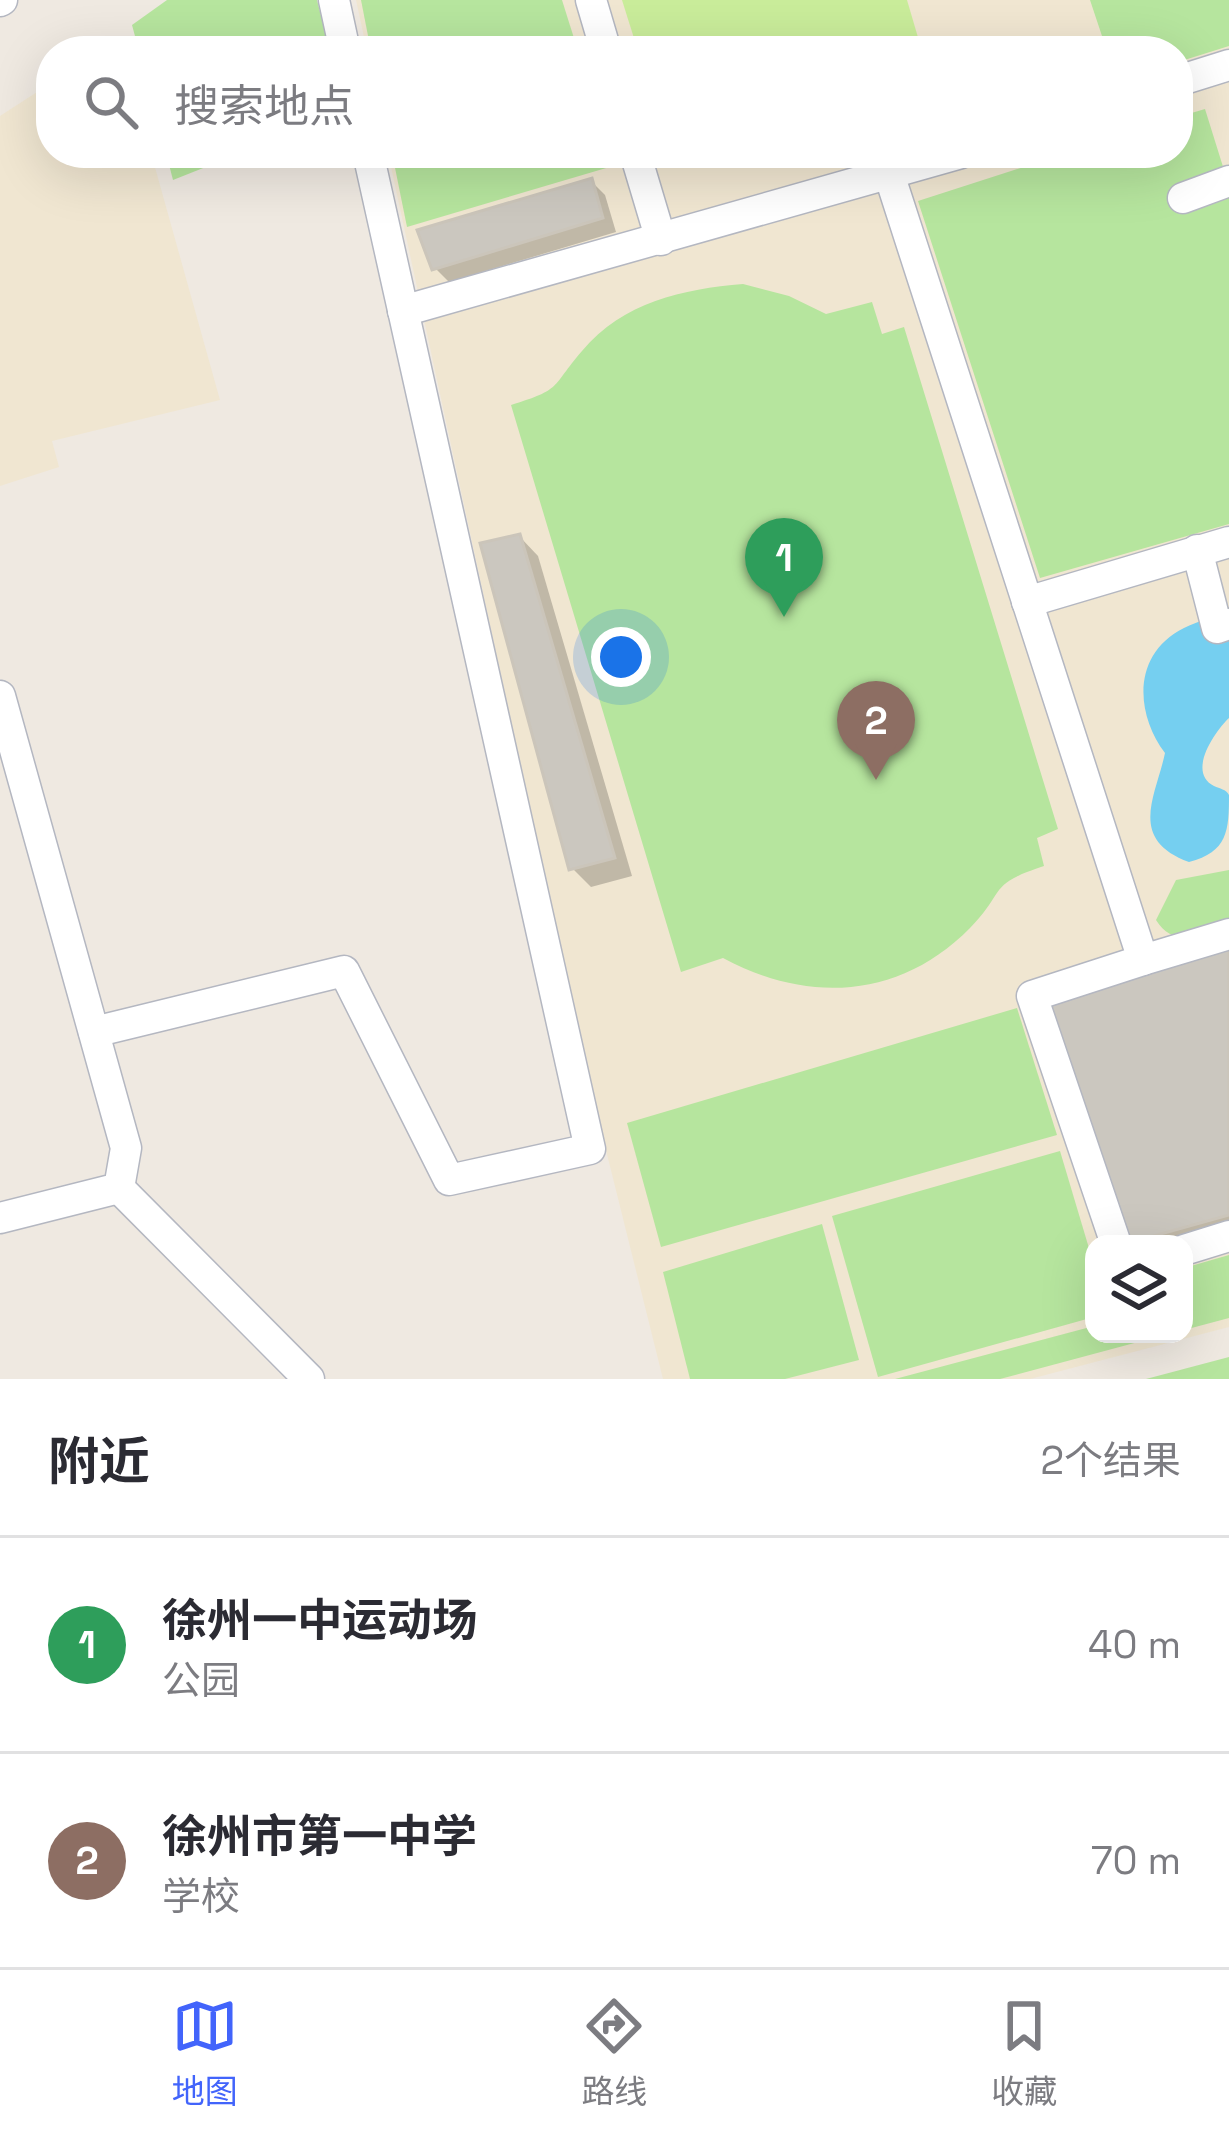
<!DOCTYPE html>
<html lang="zh">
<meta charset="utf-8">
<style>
:root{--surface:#fff;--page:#f2f2f3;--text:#2b2b33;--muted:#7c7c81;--line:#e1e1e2;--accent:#4264fb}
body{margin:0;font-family:"Space Grotesk","Noto Sans SC",sans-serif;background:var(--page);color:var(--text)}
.controls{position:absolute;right:36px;bottom:36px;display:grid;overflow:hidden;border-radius:24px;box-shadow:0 12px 48px #0002}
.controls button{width:108px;height:108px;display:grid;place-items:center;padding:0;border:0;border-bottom:3px solid var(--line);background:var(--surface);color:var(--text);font:60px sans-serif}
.you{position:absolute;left:621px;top:657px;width:42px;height:42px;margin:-30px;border:9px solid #fff;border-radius:50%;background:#1a73e8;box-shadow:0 0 0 18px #1a73e833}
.badge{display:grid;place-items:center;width:78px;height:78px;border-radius:50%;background:var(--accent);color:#fff;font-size:39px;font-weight:700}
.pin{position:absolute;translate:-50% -99px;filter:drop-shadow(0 3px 6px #0008)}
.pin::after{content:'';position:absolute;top:63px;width:42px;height:36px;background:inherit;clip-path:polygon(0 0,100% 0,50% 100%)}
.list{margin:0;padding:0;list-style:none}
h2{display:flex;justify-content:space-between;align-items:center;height:156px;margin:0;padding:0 48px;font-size:51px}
h2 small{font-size:39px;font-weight:400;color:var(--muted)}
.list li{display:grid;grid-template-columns:78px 1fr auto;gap:36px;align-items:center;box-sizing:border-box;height:216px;padding:0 48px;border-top:3px solid var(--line)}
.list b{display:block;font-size:45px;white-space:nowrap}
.list p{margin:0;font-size:39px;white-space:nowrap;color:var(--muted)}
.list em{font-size:39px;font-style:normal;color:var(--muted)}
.icon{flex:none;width:66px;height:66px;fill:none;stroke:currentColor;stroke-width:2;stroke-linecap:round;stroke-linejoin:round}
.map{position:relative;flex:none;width:1229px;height:1379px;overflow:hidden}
.search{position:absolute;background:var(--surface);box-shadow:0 12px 48px #0002;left:36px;right:36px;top:36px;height:132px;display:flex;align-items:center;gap:30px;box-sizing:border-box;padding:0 42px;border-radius:48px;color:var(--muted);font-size:45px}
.sheet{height:588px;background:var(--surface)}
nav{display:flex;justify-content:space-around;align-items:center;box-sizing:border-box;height:168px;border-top:3px solid var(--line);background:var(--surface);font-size:33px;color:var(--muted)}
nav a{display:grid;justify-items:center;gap:6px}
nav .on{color:var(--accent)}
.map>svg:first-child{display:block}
.education{fill:#f0e6d1;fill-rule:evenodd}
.green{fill:#b6e59e}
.pitch{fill:#c9ec9a}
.water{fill:#75cff0}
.shadow{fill:#0003}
.building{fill:#cbc7bf;stroke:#cbc5ba;stroke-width:3}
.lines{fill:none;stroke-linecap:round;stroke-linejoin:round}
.minor-casing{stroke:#b4b7c1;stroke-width:33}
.minor{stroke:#fff;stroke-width:30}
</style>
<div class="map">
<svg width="1229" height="1379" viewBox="0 0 1229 1379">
<rect width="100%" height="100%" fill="#efe9e1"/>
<g class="education">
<path d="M356,0h873v1327l-199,52h-367l-76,-305 -199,-921h790v-102h-811zM1094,1244h90v90h-90z"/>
<path d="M51,83v70h100l69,247 -168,41 7,26 -59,19v-370z"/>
</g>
<g class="green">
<path d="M167,0h150l13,51h-191l-7,-26z"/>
<path d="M361,0h201l16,51h-207z"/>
<path d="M1090,0h139v46l-51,16v-11h-71z"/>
<path d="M1205,109l24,77v338l-189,54 -122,-377 149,-48h111v-36z"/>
<path d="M166,153h75l-68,27z"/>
<path d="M392,153h217l4,13 -206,61z"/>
<path d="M743,284l46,12 37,18 46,-12 10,32 22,-7 154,502 -21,9 7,28c-58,19 -37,24 -74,62 -70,71 -162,76 -247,30l-42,14 -170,-567c52,-16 39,-17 71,-54 41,-49 101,-62 161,-67z"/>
<path d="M1229,870v55c-29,9 -54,25 -73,-5l20,-40z"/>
<path d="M1017,1008l40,127 -396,112 -34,-124z"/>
<path d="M1060,1151l34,114v52l-216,60 -46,-161z"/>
<path d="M822,1224l37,136 -74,19h-95l-27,-107z"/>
<path d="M1229,1255v63l-45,12v-62z"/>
<path d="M1094,1326v8h74l-168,45h-105z"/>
<path d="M1229,1357v22h-83z"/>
</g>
<path class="pitch" d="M622,0h285l15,51h-284z"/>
<path class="water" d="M1229,609v109c-13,12 -43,54 -15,68 6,3 12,3 15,9 0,35 -1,57 -40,67 -62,-23 -33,-66 -24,-109 -30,-40 -33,-99 19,-125 14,-7 31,-11 45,-19z"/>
<g class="shadow">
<path d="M591,181l14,14 11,37 -167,50 -14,-14z"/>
<path d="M520,537l18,19 94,320 -41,11 -19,-19z"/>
<path d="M1229,951v287l-100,6z"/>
</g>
<g class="building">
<path d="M592,178l11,40 -171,52 -15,-40z"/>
<path d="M520,534l95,324 -46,12 -89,-327z"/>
<path d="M1229,948v267l-104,29 -77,-241z"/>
</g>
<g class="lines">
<g class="minor-casing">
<g id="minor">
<path d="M334,0l11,51"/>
<path d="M591,0l15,51"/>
<path d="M0,1l2,-1"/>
<path d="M1178,81l51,-16"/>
<path d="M635,153l26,87"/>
<path d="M890,177l253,783 -111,36 84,248"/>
<path d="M1183,198l46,-17"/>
<path d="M403,311l558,-158"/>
<path d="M1197,550l20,78 12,-4"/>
<path d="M1027,602l202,-60"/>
<path d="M0,696l126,452 -7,40 -119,30"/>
<path d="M1143,960l86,-26"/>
<path d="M94,1032l250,-61 105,209 141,-31 -222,-996"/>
<path d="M119,1188l190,191"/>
<path d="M1184,1250l45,-14"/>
</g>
</g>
<use href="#minor" class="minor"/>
</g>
</svg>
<div class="controls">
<button><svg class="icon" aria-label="layers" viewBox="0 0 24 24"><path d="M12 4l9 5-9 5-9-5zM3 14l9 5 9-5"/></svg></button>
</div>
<div class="you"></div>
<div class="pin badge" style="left:784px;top:617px;background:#2e9e5b">1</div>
<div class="pin badge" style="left:876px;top:780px;background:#8d6e63">2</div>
<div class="search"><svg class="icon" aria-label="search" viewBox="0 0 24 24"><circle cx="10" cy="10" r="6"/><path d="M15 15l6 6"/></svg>搜索地点</div>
</div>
<section class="sheet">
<h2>附近<small>2个结果</small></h2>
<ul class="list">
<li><span class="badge" style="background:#2e9e5b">1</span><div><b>徐州一中运动场</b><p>公园</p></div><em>40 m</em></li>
<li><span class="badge" style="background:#8d6e63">2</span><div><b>徐州市第一中学</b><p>学校</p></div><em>70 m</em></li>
</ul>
</section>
<nav>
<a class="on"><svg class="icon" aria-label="map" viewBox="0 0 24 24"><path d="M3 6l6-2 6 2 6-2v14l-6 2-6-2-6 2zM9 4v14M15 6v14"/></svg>地图</a>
<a><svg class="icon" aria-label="directions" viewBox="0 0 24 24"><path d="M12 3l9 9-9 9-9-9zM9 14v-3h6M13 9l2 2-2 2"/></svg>路线</a>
<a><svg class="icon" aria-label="saved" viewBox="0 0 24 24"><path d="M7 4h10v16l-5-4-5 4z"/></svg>收藏</a>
</nav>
